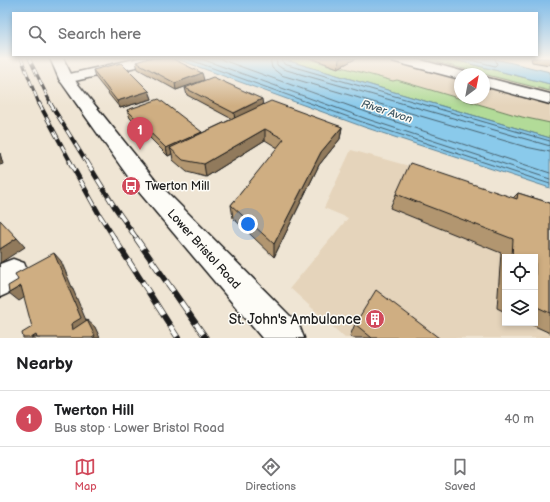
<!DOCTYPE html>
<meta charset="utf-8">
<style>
:root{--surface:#fff;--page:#f6f6f6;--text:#202124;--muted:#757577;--line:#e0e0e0;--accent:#d1495b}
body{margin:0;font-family:"Balsamiq Sans",sans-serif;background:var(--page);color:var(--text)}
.controls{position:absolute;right:12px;bottom:12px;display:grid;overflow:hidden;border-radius:0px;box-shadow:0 2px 6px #0003}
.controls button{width:36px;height:36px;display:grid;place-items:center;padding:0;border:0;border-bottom:1px solid var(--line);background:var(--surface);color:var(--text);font:20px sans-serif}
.compass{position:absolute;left:454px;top:68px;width:36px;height:36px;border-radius:50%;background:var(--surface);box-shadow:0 2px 6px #0003;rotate:32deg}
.you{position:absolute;left:248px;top:224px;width:14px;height:14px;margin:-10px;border:3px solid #fff;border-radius:50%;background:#1a73e8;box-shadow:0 0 0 6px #1a73e833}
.badge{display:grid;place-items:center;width:26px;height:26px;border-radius:50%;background:var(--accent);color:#fff;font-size:13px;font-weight:700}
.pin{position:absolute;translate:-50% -33px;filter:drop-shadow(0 1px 2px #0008)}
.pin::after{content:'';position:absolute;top:21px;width:14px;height:12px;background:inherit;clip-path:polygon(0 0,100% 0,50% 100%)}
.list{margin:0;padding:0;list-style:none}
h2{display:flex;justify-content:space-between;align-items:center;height:52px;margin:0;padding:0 16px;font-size:17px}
h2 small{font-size:13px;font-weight:400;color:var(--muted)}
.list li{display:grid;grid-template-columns:26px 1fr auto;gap:12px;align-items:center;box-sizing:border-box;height:56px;padding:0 16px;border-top:1px solid var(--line)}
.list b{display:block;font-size:15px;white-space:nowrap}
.list p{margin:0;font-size:13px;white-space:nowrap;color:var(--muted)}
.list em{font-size:13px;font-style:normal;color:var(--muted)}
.icon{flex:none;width:22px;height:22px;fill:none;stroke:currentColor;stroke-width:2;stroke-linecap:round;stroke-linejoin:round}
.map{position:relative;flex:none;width:550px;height:338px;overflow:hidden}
.search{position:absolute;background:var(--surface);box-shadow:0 2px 6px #0003;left:12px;right:12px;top:12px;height:44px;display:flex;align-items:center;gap:10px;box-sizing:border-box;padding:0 14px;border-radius:0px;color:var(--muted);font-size:15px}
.sheet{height:108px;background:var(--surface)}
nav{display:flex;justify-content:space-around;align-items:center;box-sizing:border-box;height:56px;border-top:1px solid var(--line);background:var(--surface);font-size:11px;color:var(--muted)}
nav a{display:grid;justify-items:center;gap:2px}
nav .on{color:var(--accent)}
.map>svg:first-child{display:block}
.built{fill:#e5d4bb;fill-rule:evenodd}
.green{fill:#b2db98;stroke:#677c5a}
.water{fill:#8acaeb;stroke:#5e8498}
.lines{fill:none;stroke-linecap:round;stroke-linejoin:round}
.shore{stroke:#48626f;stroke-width:1}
.minor-casing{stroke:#1c1c1c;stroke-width:3}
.highway-casing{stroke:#1c1c1c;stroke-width:3}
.minor{fill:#fdfcf7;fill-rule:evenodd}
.highway{fill:#fdfcf7;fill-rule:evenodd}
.rail-far3-casing{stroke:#1c1c1c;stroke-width:3}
.rail-far2-casing{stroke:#1c1c1c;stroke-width:4}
.rail-far1-casing{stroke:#1c1c1c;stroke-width:5}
.rail-casing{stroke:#1c1c1c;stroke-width:6}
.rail-far3{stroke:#fdfcf7;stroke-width:2;stroke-dasharray:6;stroke-linecap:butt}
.rail-far2{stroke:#fdfcf7;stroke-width:2.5;stroke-dasharray:8;stroke-linecap:butt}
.rail-far1{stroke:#fdfcf7;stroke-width:3.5;stroke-dasharray:10;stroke-linecap:butt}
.rail{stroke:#fdfcf7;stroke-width:4.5;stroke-dasharray:13;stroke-linecap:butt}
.wall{fill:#b29670;stroke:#1c1c1c}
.shaded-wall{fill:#917a5b;stroke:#1c1c1c}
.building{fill:#cfae82;stroke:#1c1c1c}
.labels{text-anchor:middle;stroke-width:3;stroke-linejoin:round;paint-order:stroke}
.far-water-label{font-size:11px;font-style:italic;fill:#425964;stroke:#fdfcf7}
.poi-label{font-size:12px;fill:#1c1c1c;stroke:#fdfcf7;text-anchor:start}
.street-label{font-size:12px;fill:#1c1c1c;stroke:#fdfcf7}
.near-poi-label{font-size:14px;fill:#1c1c1c;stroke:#fdfcf7;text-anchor:end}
</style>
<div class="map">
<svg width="550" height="338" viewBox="0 0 550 338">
<rect width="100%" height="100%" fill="#efe5d4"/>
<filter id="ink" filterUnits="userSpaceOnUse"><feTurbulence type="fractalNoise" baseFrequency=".025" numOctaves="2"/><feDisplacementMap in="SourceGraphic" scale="8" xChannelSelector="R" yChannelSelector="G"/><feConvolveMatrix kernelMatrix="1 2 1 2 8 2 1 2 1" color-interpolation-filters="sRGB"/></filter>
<g filter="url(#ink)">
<g class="built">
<path d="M307,58h114l63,16h-24v24h24v-24l66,17v32l-28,-6 -125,-37 -4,1 -55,-15 -3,1z"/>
<path d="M351,150l127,35 72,25v128h-205l-55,-50 58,-70 -24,-10zM505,257h30v66h-30z"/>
</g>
<g class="green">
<path d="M279,58h28l28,9 3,-1 55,15 4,-1 125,37 28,6v15z"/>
<path d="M421,58h26l103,26v7z"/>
</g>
<g class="water">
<path d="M174,58h105l271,80v50l-186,-61z"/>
<path d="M447,58h44l59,14v12z"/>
</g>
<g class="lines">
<g class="shore">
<path d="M185,58l180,65 185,61"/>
<path d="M199,58l168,61 183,60"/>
<path d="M217,58l152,55 181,60"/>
<path d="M270,58l2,10 9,7 245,72 24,5"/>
<path d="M276,58l1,7 6,4 267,77"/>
<path d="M281,58l3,6 266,77"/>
<path d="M464,58l31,8 2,-2 -2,-6"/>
</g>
<g class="minor-casing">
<g id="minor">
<path d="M139,58h25l-2,3 -96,22 -5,-1 -2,-3 2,-3z"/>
<path d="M390,58h23l52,14 1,2h-6v5l-68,-18z"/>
<path d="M484,77l66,17v10l-66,-18z"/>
<path d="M13,259l11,4 4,10c-6,14 -14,18 -28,24v-33z"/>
</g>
</g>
<g class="highway-casing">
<path id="highway" d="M50,58h13l10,20 82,102 144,145 5,13h-42l-123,-146 -80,-113z"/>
</g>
<use href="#minor" class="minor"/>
<use href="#highway" class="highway"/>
<g class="rail-far3-casing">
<g id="rail-far3">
<path d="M21,58l18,46"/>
<path d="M29,58l22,46"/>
</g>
</g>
<g class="rail-far2-casing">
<g id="rail-far2">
<path d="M39,103l32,60"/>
<path d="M50,103l37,60"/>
</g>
</g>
<g class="rail-far1-casing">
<g id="rail-far1">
<path d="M70,162l29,52 16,25"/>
<path d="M87,162l27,44 23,33"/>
</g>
</g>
<g class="rail-casing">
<g id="rail">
<path d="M114,238l64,100"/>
<path d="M136,238l70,100"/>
</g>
</g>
<use href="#rail-far3" class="rail-far3"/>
<use href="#rail-far2" class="rail-far2"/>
<use href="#rail-far1" class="rail-far1"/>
<use href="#rail" class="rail"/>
</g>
<g class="wall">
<path d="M311,58h46l-19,10z"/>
<path d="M531,58h19v7l-18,-3z"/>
<path d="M136,62l68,18 -28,10 -38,-21z"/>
<path d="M93,70l56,21 3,8 -32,9 -25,-31z"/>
<path d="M185,88l78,17 79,22 -2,12 -21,26 -45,92 -41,-39 -2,-13 47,-57 -13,-8 -59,37 -19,-5 -14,-12 -1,-6 -4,2 -38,-38 -3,-8 75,23 30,-14 -45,-24z"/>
<path d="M518,193l32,10v130l-22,-10h7v-66h-30v55l-8,-4 4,-55 -111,-45 6,-14 117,4z"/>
<path d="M355,324l84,14h-86l-3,-2z"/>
</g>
<g class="shaded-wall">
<path d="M341,58h16l-19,10 1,-9z"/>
<path d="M202,73l2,7 -28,10 -1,-7z"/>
<path d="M149,91l3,8 -32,9 -3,-7z"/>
<path d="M262,99l1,7 -28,15 -1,-8z"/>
<path d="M342,127l-2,12 -21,26 -45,92v-13l47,-92z"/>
<path d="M265,129v11l-59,37 -2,-13z"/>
<path d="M202,132l1,8 -33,8 2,6 -4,2 -2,-8z"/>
<path d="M0,153l3,11 -3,1z"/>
<path d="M17,238l8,9 -25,16v-14z"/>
<path d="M54,253l7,8 27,64 -16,5z"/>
<path d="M21,286l9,8 -11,7 -10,-8z"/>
<path d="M87,320l8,7 5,11h-8z"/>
<path d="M36,335l4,3h-9z"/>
</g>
<g class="building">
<path d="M149,58h22l31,15 -27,10 -39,-21z"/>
<path d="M121,63l28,28 -32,10 -24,-31z"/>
<path d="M213,77l49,22 -28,14 -49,-25z"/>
<path d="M159,99l43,33 -36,16 -39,-38z"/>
<path d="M271,101l71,26 -21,25 -47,92 -43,-39 53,-66 -19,-10 -61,35 -21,-4 -13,-12z"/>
<path d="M410,163l107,36 1,-6 32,10v110l-15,-7v-49h-23l1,-18 -117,-45z"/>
<path d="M0,220l17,18 -17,11z"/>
<path d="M54,253l27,65 -10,6 1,6 15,-10 8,16 -3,2h-55l-1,-3 -5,3h-8l-1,-5 10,-6 -11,-41 -12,7 -1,-7 10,-6 -3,-6z"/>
<path d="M376,290l63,48h-67l-17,-14z"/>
</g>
</g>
<linearGradient id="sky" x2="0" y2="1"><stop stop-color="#82bde9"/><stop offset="0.55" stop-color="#f8f3ec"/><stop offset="1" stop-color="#f8f3ec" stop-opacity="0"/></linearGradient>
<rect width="550" height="106" fill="url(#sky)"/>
<defs>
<g id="bus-disc" transform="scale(1)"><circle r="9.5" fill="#d1495b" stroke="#fdfcf7"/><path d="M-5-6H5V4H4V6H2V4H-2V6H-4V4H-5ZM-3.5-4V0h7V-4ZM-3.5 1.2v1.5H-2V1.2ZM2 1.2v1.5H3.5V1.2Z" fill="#fff"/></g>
<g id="building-disc" transform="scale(1)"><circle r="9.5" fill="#d1495b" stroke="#fdfcf7"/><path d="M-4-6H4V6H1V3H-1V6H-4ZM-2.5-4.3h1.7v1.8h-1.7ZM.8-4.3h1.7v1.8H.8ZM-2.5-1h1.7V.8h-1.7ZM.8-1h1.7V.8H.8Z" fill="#fff"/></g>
</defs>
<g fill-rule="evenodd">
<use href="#bus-disc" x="131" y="186"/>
<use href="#building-disc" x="375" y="319"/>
</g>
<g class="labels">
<g class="far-water-label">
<text transform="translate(387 111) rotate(18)" y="4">River Avon</text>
</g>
<g class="poi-label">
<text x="145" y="190">Twerton Mill</text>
</g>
<g class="street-label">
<text transform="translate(204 249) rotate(48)" y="4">Lower Bristol Road</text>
</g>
<g class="near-poi-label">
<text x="361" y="324">St. John's Ambulance</text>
</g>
</g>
</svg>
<div class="controls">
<button><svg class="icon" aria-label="locate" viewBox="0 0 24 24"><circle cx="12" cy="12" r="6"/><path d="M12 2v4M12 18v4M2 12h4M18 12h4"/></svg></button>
<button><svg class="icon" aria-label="layers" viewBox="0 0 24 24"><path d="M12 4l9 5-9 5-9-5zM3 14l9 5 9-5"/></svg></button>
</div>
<svg class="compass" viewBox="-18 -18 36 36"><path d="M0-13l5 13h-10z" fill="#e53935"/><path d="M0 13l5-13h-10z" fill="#757577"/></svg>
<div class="you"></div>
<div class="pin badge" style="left:140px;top:150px">1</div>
<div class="search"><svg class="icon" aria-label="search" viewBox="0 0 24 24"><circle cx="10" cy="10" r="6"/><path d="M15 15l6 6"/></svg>Search here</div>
</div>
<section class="sheet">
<h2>Nearby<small></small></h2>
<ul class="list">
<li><span class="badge">1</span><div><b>Twerton Hill</b><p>Bus stop · Lower Bristol Road</p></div><em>40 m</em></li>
</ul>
</section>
<nav>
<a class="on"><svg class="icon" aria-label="map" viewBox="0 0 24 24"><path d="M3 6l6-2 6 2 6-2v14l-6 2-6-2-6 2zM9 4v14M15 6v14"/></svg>Map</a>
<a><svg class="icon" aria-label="directions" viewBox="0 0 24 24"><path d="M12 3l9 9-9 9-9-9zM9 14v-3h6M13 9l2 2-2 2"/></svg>Directions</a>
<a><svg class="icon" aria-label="saved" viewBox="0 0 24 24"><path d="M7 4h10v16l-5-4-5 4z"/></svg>Saved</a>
</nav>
